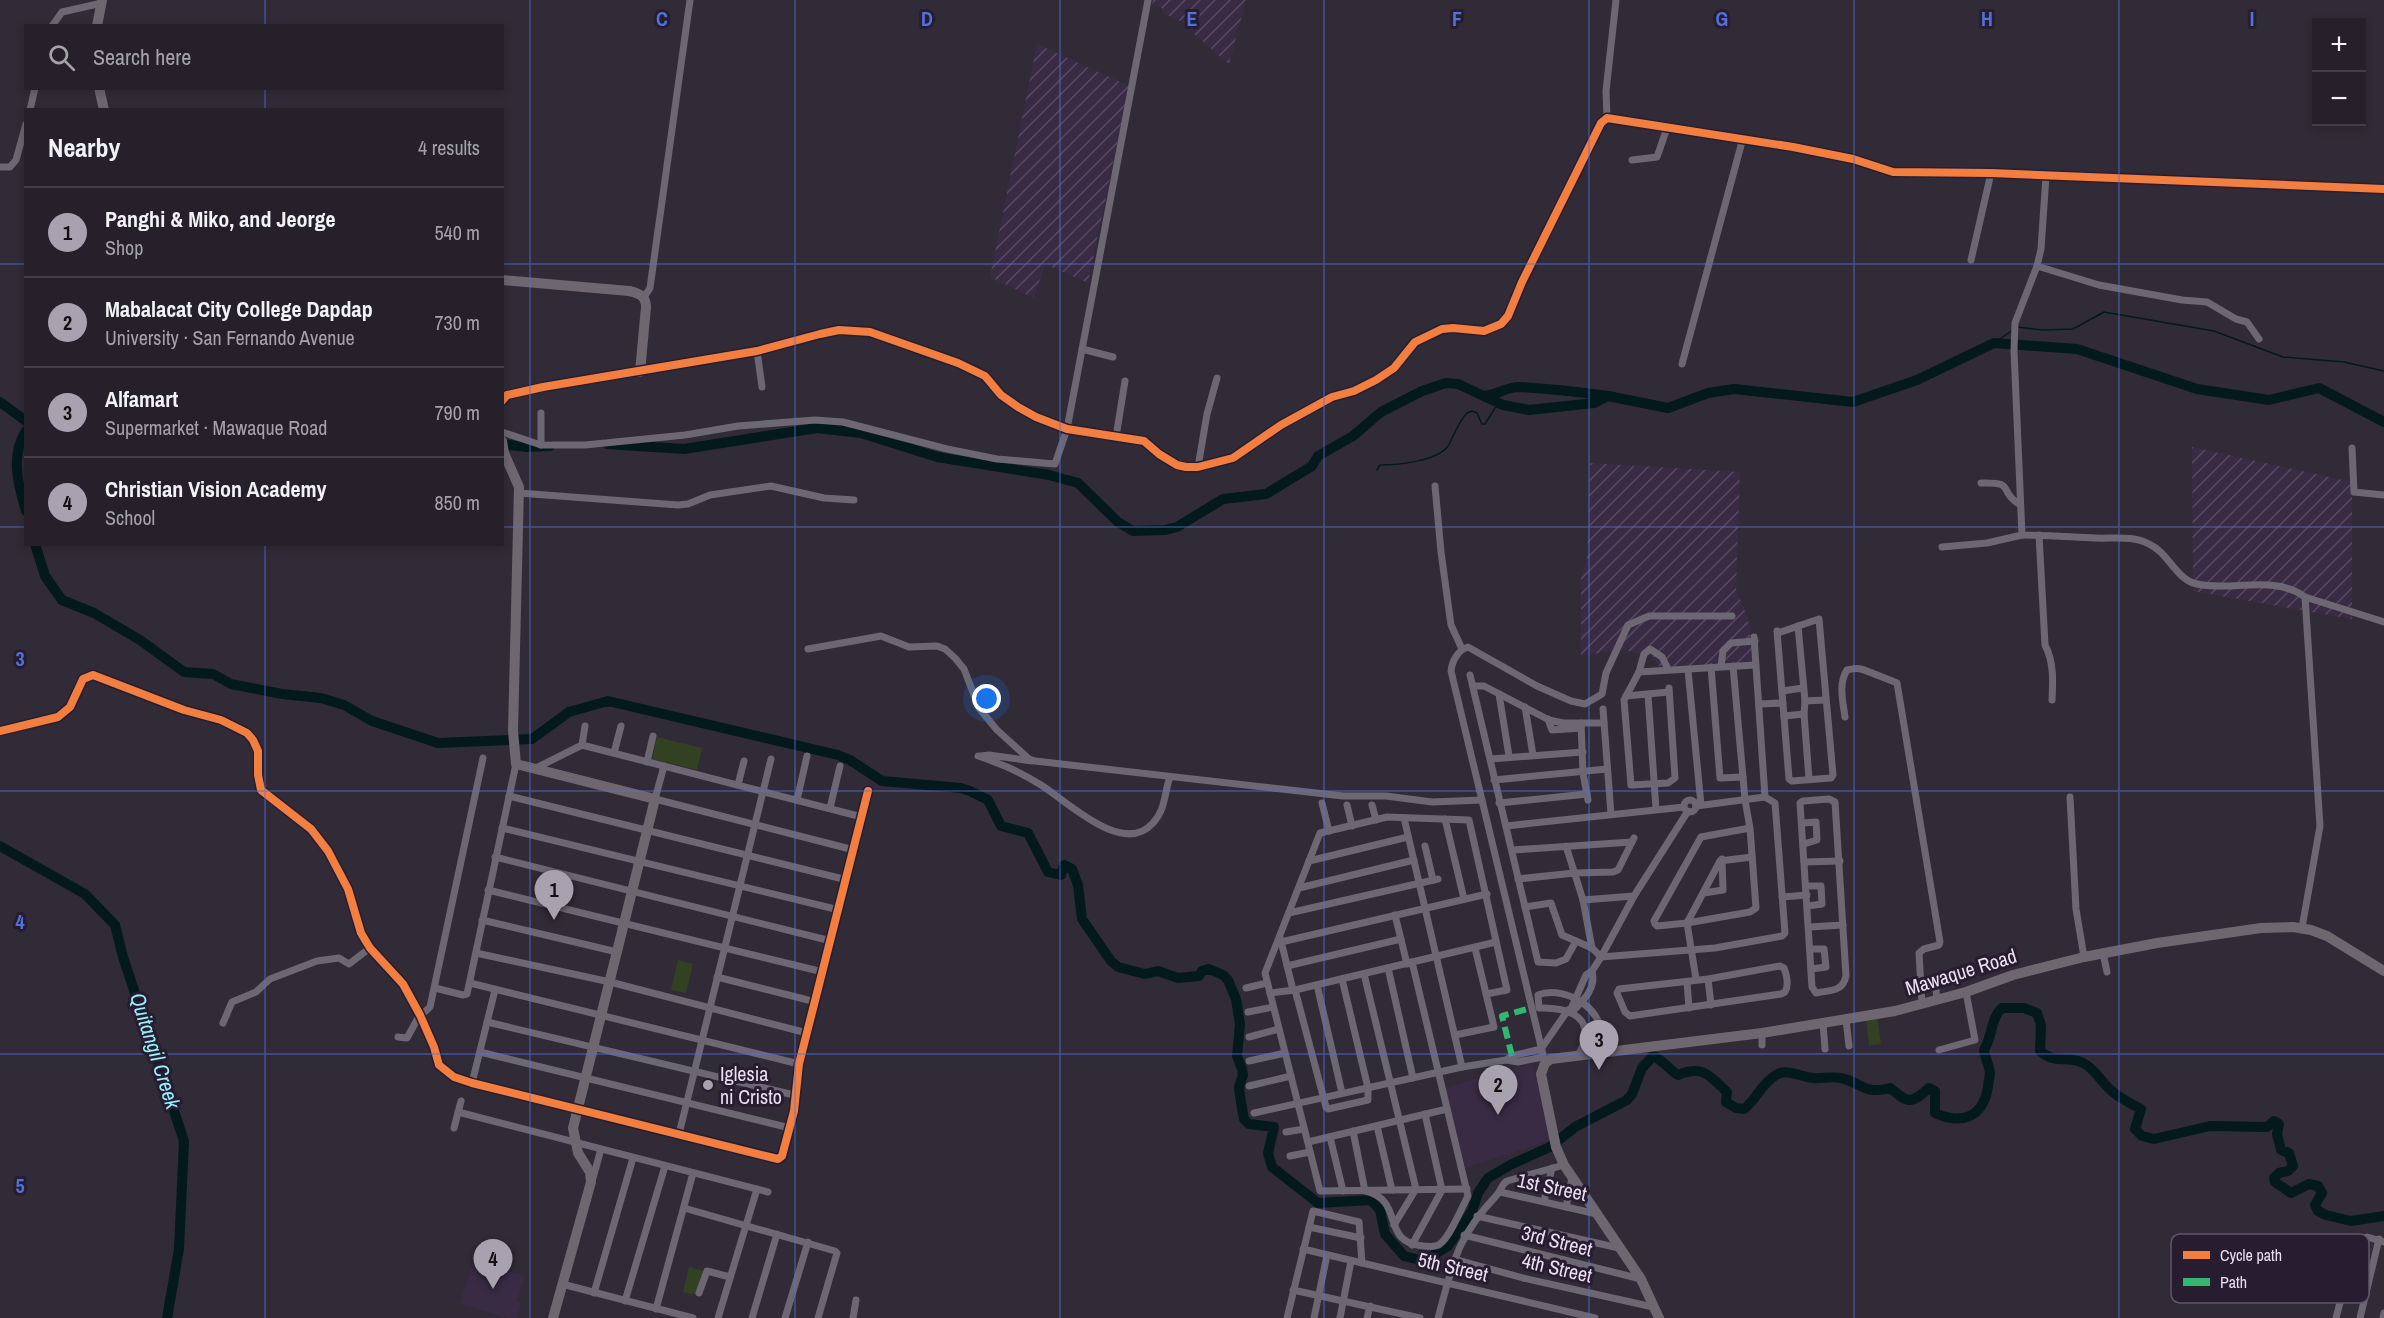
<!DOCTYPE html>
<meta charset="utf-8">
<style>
:root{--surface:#252029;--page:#2d2831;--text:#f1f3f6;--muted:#a3a3a8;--line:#423e46;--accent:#a8a1af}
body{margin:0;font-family:"Archivo Narrow",sans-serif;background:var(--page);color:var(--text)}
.controls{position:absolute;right:18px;top:18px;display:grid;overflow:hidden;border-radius:0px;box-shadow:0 3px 9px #0003}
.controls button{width:54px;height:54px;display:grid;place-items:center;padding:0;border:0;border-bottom:2px solid var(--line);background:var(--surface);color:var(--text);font:30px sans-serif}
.you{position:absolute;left:987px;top:699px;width:21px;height:21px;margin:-15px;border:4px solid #fff;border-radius:50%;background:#1a73e8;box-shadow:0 0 0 9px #1a73e833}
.badge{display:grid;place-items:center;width:39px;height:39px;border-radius:50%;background:var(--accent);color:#111;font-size:20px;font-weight:700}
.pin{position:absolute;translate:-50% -50px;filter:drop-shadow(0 2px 3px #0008)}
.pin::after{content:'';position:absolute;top:32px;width:21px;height:18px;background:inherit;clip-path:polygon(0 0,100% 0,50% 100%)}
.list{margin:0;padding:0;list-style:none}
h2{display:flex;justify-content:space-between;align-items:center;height:78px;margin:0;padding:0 24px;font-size:26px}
h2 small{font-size:20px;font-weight:400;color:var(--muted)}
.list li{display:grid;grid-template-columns:39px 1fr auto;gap:18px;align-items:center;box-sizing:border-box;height:90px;padding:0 24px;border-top:2px solid var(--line)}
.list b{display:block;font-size:22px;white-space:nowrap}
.list p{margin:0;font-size:20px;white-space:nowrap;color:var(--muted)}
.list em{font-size:20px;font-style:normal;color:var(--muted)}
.icon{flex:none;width:33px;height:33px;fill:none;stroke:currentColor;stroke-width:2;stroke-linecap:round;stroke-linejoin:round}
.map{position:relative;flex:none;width:2384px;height:1318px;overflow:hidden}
.search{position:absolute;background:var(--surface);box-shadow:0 3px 9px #0003;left:24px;top:24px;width:480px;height:66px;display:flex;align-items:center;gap:15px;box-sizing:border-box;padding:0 21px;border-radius:0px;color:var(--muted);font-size:22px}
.panel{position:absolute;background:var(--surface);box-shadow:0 3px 9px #0003;left:24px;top:108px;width:480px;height:438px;border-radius:0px}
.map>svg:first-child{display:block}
.built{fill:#3a2b45}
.industrial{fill:url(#industrial-furrows)}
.green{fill:#334123}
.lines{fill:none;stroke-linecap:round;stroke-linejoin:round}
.stream{stroke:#04191d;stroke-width:1.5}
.river{stroke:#04191d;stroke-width:10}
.street{stroke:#6c6772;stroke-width:7}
.secondary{stroke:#6f676f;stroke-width:10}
.quiet{stroke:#33b770;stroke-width:6;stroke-dasharray:12 6;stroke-linecap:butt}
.cycleway-casing{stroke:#281c31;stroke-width:11}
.cycleway{stroke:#f27e40;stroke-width:8}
.grid{fill:none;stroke:#5072de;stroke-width:1.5;stroke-opacity:0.55}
.poi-dot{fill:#a8a1af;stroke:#281c31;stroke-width:2}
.labels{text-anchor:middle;stroke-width:6;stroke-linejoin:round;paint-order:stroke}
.street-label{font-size:20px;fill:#e8e0ef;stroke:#281c31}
.poi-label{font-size:20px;fill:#e8e0ef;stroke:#281c31;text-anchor:start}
.water-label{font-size:21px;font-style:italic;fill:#97f1fd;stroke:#281c31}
.key{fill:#281c31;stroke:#62576a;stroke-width:1.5}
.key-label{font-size:16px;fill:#e8e0ef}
.grid-label{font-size:20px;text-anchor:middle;font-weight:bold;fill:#5072de;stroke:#281c31;stroke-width:6;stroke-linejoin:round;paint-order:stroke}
</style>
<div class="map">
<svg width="2384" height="1318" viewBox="0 0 2384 1318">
<defs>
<pattern id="industrial-furrows" width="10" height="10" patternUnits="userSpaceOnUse" patternTransform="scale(1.5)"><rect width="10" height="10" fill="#3a2b45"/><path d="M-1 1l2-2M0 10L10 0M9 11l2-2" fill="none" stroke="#564960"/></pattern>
</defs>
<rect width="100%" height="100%" fill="#312b37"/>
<g class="built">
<path d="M1533,1064l18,76 -86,28 -20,-80 34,-10v-3z"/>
<path d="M473,1261l52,15 -8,25 4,2 -4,15h-9l-48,-14z"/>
</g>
<g class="industrial">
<path d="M1153,0h93l-17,64 -35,-30 3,-5 -34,-16 -1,-5 -10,-3z"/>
<path d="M1037,44l92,42 -41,197 -43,-19 -11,34 -44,-21z"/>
<path d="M2192,447l160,35v137l-159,-28z"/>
<path d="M1590,463l150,9 -4,117 12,30 6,45 -93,5 -11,-17 -13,2 -10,-4 -46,5v-77l6,-19z"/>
</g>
<g class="green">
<path d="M657,737l45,11 -5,22 -45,-11z"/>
<path d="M678,960l15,4 -7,29 -15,-3z"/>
<path d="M1877,1017l4,27 -12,1 -3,-26z"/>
<path d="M689,1267l15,4 -6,24 -15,-3z"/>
</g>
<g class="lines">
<g class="stream">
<path d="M2017,327l25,3 31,-1 31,-17 110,19 69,26 61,5 40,9"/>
<path d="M1994,343l19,-13"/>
<path d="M1377,470l3,-5c17,0 58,-4 68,-19 6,-10 10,-24 19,-33l5,-2 5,2 5,11h3l10,-16 8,-3"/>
</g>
<g class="river">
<path d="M1484,396c13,-1 22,-9 35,-9 29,2 61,5 89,9"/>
<path d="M0,402l26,19"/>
<path d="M26,431c-16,25 -8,53 0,80"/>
<path d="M502,444l24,3 24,-1"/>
<path d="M607,444l77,5 133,-21 44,5 76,24 112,18 29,8 40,39 15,9 32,-1 12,-3 46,-28 43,-5 46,-28 6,-10 35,-20 28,-24 41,-21 24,-8 12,1 45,21 26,5 65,-7 14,-7 60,12 40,-15 26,-4 119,13 64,-22 77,-37 83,6 120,40 72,11 50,-12 65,34"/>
<path d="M35,544l10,32 17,24 32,13 46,27 44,32 29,2 18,10 51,10 39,4 23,7 28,16 66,22 94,-4 37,-27 39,-11 230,54 12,5 32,21 79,7 9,3 18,9 13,26 27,7 20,39 13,3 3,-10 8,4 6,16 4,34 29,42 7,6 27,7 13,-3 20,7 21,-2 3,-5 7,-2 14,6 5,5 8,19 4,25 -3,32 5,13 1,6 -4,12 1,9 4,23 5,5 25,3 -6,26 4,14 46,36 53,-3 9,10 5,24 19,22 20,5 24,-15 24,-35 6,-18 10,-15 24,-14 38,-17 25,-20 52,-27 5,-6 10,-26 11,-12c10,4 15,13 25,19 25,-10 31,0 49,17l-1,10 10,6 8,1c13,-10 17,-25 32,-34 11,-7 25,2 37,3 9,1 18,-2 28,0 22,5 22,17 49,10 18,15 20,17 39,0l6,3v22c26,12 48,5 53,-26 0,-4 2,-10 2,-14 -1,-8 -5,-15 -6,-23 8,-13 7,-32 18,-42h22l13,5 4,12 -1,26c16,14 28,4 43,12 13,6 19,21 30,29 8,7 19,12 28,17l-6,20 7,7 12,3 56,-13 57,1 7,-6 5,3 -2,10 4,16 8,3 4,13 -5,5 -9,2 -5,5 1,4 16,11 18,-9 9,2 4,7 -7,12 3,6 8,4 25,6 33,-5"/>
<path d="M0,846l85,48 30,31 8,32 61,184 -5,108 -12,69"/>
</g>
<g class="street">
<path d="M52,26l10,-14 40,-9"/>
<path d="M30,110l5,-22"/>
<path d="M1607,118l-1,-27 10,-91"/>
<path d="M1632,160l25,-3 10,-29"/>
<path d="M0,167h10l6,-7 10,-36"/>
<path d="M2046,176l-5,73 -4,17 -22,57 -1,28 8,184c24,0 49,2 73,3 19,1 37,-3 54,6 20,9 27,36 48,40 34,8 77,-10 108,13l79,25"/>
<path d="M1971,260l20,-87"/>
<path d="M2037,266l62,19 83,15 25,2 29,17 11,3 12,17"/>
<path d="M644,297l6,-9 40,-288"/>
<path d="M1082,349l31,8"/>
<path d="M757,351l5,36"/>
<path d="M1682,364l61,-226"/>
<path d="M541,413v32"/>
<path d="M502,432l39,13h44l100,-10 53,-9 77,-6 28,2 104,27 50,10 58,5 12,-35 81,-429"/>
<path d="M1116,437l9,-56"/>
<path d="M2352,448l2,44 30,3"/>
<path d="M1198,467l9,-53 10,-36"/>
<path d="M1981,483c36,-1 16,7 38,21"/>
<path d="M1435,486l6,66 10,73 11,24"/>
<path d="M519,493l159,12 10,-1 22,-9 61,-9 53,12 30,2"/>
<path d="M2039,535l6,110c9,17 8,37 7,55"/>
<path d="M1942,547l45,-4 35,-8"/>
<path d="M1798,626l7,75 -1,13 5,65"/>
<path d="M1777,631l12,148 3,2 39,-3 2,-3 -14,-156 -41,14"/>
<path d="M1754,637l11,160"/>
<path d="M808,649l73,-13 28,11 28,-1 8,3 10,9 9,11 15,39 18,22 32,29 6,2 308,35h43l46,6 50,-2"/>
<path d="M1721,666l2,-15 8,-8 24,-2"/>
<path d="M1733,666l12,134 5,28 6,80 -6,4 -63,11 -30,3 -2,-2 -1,-3 47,-84 49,-9"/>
<path d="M1711,667l9,111 23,-1"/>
<path d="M1668,669l-6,-12 -12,-8 -6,5 -5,18 -15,28 7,85 37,-2 7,-5 -6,-90"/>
<path d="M1688,670l13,135"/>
<path d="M1639,672l116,-7"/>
<path d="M1470,675l68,287 18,1 10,-4 10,-18"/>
<path d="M1474,686h10l65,34 14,3h41"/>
<path d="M1782,691l21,-3"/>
<path d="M1499,694l10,62"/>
<path d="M1648,695l8,114"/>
<path d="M1626,696l43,-4"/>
<path d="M1805,701l20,-1"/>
<path d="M1759,704l24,-1"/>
<path d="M1525,707l8,48"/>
<path d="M1603,709l8,105"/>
<path d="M1784,716l20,-2"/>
<path d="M1845,717c-2,-15 -7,-33 2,-47 4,-1 10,-2 14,-1 4,1 34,13 36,14l43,259 -1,3 -15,4 -5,4 3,51"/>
<path d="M1548,719l4,11 29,-2"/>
<path d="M1581,723l2,50 5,27"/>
<path d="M0,731l58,-14 12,-10 13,-28 10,-4 91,35 37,10 26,13 6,7 5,11v24l3,15 50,39 17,22 20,38 13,44 9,15 33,36 17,31 14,32 5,18 15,12 18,6 306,76 4,-3 12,-45 5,-47 69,-273"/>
<path d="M582,745l3,-19"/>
<path d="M614,753l7,-27"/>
<path d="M978,756c22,7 44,17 63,29 27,17 82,72 112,38 13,-14 11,-30 17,-46"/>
<path d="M981,756l8,-1 43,6"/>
<path d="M1491,759l92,-7"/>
<path d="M647,762l6,-26"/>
<path d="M664,766l-9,33 199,51"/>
<path d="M536,768l46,-23 280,72"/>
<path d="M1494,780l113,-11"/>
<path d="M738,785l6,-24"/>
<path d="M509,796l338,84"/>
<path d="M2070,797l6,112 8,48"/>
<path d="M1829,799l6,3 11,174c-3,16 -16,14 -30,17l-4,-6 -12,-184 3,-2z"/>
<path d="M797,800l10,-44"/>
<circle cx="1690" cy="806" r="6"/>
<path d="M1322,803l7,28"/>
<path d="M1499,803l88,-9"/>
<path d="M1347,805l5,21"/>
<path d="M1372,805l4,15"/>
<path d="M830,808l10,-42"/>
<path d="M1404,818l58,249"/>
<path d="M1445,819l19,80"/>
<path d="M1803,823l13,-1 1,18 -13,4"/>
<path d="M1506,826l178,-19"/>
<path d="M502,828l337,82"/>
<path d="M1425,846l8,34"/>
<path d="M1566,846l17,54 9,48"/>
<path d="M1513,850l119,-8"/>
<path d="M495,857l336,84"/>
<path d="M1309,861l99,-24"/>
<path d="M1804,862l36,-1"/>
<path d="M1518,879l56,-6 39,-1 5,-2 16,-32"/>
<path d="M1806,886h15l1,18 -14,2"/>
<path d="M1299,888l115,-28"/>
<path d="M488,890l335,82"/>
<path d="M1704,893l19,-3 -1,-31"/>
<path d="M1782,897l25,-2"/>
<path d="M1583,900l51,-4"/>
<path d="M1525,907l26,-4 11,32 30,13 9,9 114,-9 67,-12 3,-3 -10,-130 -10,-6 -69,9"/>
<path d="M1289,913l149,-34"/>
<path d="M1395,915l12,49"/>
<path d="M482,920l135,32"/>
<path d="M1809,927l34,-2"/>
<path d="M2302,928l18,-102 -15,-229"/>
<path d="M1280,937l13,53"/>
<path d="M1281,942l206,-48"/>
<path d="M1810,949h14l2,18 -15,2"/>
<path d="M476,953l134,29 197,51"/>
<path d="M2103,953l4,19"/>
<path d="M1287,966l114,-27"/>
<path d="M1388,968l25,110"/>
<path d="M1364,974l52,215 -22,36"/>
<path d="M717,977l99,25"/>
<path d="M1696,979l-9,-56 33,-62 32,-4"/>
<path d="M1708,979l72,-13 4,2c3,8 5,17 1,24l-4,2 -151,22 -5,-4 -8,-19 2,-4 89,-10 3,26"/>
<path d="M1935,980l2,20"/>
<path d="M1687,982l2,26"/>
<path d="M470,983l329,81"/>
<path d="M1317,985l25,108"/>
<path d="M435,988l28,7 4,-1 49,-230"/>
<path d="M1246,988l21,-5"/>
<path d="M1295,990l31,117 2,2 40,-9v-12l-26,-109"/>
<path d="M1270,993l25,-3 201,-48"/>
<path d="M1570,1011l16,-36 6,-4 9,-14 33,-61 54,-85"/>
<path d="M1248,1012l25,-5"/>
<path d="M1572,1012c11,-11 25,-24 20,-41"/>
<path d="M1846,1019l3,27"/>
<path d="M487,1022l307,73"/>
<path d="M223,1023l9,-21 24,-10 14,-13 47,-18 22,-3 10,6 21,-16"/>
<path d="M1823,1023l2,26"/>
<path d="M1762,1033v12"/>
<path d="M1455,1035l39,-8 -19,-79"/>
<path d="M398,1037l9,1 11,-20 12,-11 53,-249"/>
<path d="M1249,1037l30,-8"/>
<path d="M1939,1050l36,-10 -9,-48"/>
<path d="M480,1052l310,76"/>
<path d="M1579,1054c19,-36 -9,-47 -40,-46l-1,-13c28,-11 75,18 59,50l-13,1"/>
<path d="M1506,1060l12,2 25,-5"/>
<path d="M1249,1061l36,-8"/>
<path d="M1545,1063l-94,-392c1,-10 7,-21 17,-24l69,39 34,15 14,3 17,-10 4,-21 22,-48 21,-9h83"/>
<path d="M472,1083l23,-93"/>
<path d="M1249,1086l42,-10"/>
<path d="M458,1112l310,80"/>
<path d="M1254,1113l208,-46 44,-7 6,-4 29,-7 27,-39"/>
<path d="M1377,1126l15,64"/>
<path d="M454,1128l7,-27"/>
<path d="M1353,1131l12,60c41,9 14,51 58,55 6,0 12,2 17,-2 10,-7 22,-37 28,-48l-56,-234"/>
<path d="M1286,1132l18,-3"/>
<path d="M679,1134l92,-375"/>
<path d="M1330,1137l13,54"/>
<path d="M1308,1142l139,-33"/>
<path d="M1290,1156l20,-4"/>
<path d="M593,1178l8,-29"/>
<path d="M1467,1189l-147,2 -55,-218 55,-140 67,-16 82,3 38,170 -21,4"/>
<path d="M1500,1192l97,22"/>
<path d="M1544,1201l8,-33"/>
<path d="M1566,1207l6,-29"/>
<path d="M684,1208l151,43 2,2 -19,65"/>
<path d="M1477,1216l142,32"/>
<path d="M1309,1227l52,11"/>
<path d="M1464,1235l177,44"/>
<path d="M1412,1245l30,-55 -17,-76"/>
<path d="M1303,1249l292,69"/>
<path d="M1454,1259l69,19 130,29"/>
<path d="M562,1284l131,34"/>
<path d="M1293,1290l127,28"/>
<path d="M594,1293l39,-135"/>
<path d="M699,1293l8,-22 23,6"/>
<path d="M625,1301l40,-135"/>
<path d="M656,1309l37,-136"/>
<path d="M718,1318l39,-129"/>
<path d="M752,1318l25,-84"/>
<path d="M785,1318l23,-76"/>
<path d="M853,1318l3,-18"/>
<path d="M1287,1318l26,-107 46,11 3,41"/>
<path d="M1314,1318l13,-63"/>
<path d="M1340,1318l11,-57"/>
<path d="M1367,1318l3,-12"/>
<path d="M1438,1318c15,-54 18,-80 58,-122 5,-5 5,-11 11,-15l57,-16"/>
<path d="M2336,1318l20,-77 11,-4 17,5"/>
<path d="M2360,1318l19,-79"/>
<path d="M2383,1318l1,-5"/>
</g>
<g class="secondary">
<path d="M97,26l5,-26"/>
<path d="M99,88l5,22"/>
<path d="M502,280l127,11c10,2 17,5 17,16l-6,65"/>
<path d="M502,401l5,-6 36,-8 214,-36 63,-17 19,-4 31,2 88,31 27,13 16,19 17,12 18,10 31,12 77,12 15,13 18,11 9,2h12l35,-9 48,-33 51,-28 22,-6 22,-11 18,-12 21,-26 27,-13 11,-1 31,3 17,-7 7,-8 14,-34 79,-159 6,-5 186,29 60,12 40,13 98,1 393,16"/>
<path d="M502,441l2,12 15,34 -6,244 3,33 139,35 -82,329 5,25 12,19 1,10 -38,136"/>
<path d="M1659,1318l-18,-39 -77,-114 -8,-18 -15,-73 4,-11 6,-4 211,-26 133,-22 71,-19 47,-17 71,-18 73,-14 104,-15 32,-1 18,3 16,6 57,35"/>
</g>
<path class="quiet" d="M1512,1056l-10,-40 29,-8"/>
<g class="cycleway-casing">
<g id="cycleway">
<path d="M502,401l5,-6 36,-8 214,-36 63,-17 19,-4 31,2 88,31 27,13 16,19 17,12 18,10 31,12 77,12 15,13 18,11 9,2h12l35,-9 48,-33 51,-28 22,-6 22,-11 18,-12 21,-26 27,-13 11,-1 31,3 17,-7 7,-8 14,-34 79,-159 6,-5 186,29 60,12 40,13 98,1 393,16"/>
<path d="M0,731l58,-14 12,-10 13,-28 10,-4 91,35 37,10 26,13 6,7 5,11v24l3,15 50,39 17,22 20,38 13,44 9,15 33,36 17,31 14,32 5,18 15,12 18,6 306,76 4,-3 12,-45 5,-47 69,-273"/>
</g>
</g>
<use href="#cycleway" class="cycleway"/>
</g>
<path class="grid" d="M265,0v26M530,0v1318M795,0v1318M1060,0v1318M1324,0v1318M1589,0v1318M1854,0v1318M2119,0v1318M265,88v22M0,264h26M502,264h1882M0,527h26M502,527h1882M265,544v774M0,791h2384M0,1054h2384"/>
<circle class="poi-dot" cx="708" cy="1085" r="6"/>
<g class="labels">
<g class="street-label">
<text transform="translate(1961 972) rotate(-17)" y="7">Mawaque Road</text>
<text transform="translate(1552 1187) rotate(12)" y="7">1st Street</text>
<text transform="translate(1557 1241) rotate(14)" y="7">3rd Street</text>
<text transform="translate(1453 1267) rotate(13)" y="7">5th Street</text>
<text transform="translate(1557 1268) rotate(13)" y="7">4th Street</text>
</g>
<g class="poi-label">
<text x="720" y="1081">Iglesia<tspan x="720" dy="23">ni Cristo</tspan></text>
</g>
<g class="water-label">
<text transform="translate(155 1051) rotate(72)" y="7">Quitangil Creek</text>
</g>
</g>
<rect x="2171" y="1234" width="198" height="69" rx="9" class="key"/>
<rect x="2183" y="1251" width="27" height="8" fill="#f27e40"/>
<rect x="2183" y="1278" width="27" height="8" fill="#33b770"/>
<g class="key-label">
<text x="2220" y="1261">Cycle path</text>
<text x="2220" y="1288">Path</text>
</g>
<g class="grid-label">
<text x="662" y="26">C</text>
<text x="927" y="26">D</text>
<text x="1192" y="26">E</text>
<text x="1457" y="26">F</text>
<text x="1722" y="26">G</text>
<text x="1987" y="26">H</text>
<text x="2252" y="26">I</text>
<text x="20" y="666">3</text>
<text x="20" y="929">4</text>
<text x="20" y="1193">5</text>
</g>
</svg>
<div class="controls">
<button>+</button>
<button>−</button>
</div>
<div class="you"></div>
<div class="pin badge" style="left:554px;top:920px">1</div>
<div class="pin badge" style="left:1498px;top:1115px">2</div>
<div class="pin badge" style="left:1599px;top:1070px">3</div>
<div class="pin badge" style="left:493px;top:1289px">4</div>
<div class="search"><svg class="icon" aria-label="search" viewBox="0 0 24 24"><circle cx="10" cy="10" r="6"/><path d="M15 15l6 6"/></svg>Search here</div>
<section class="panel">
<h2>Nearby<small>4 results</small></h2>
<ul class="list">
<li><span class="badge">1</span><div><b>Panghi &amp; Miko, and Jeorge</b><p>Shop</p></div><em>540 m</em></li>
<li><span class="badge">2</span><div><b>Mabalacat City College Dapdap</b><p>University · San Fernando Avenue</p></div><em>730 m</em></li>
<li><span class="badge">3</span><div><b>Alfamart</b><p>Supermarket · Mawaque Road</p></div><em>790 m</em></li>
<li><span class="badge">4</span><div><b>Christian Vision Academy</b><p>School</p></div><em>850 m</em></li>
</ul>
</section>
</div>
